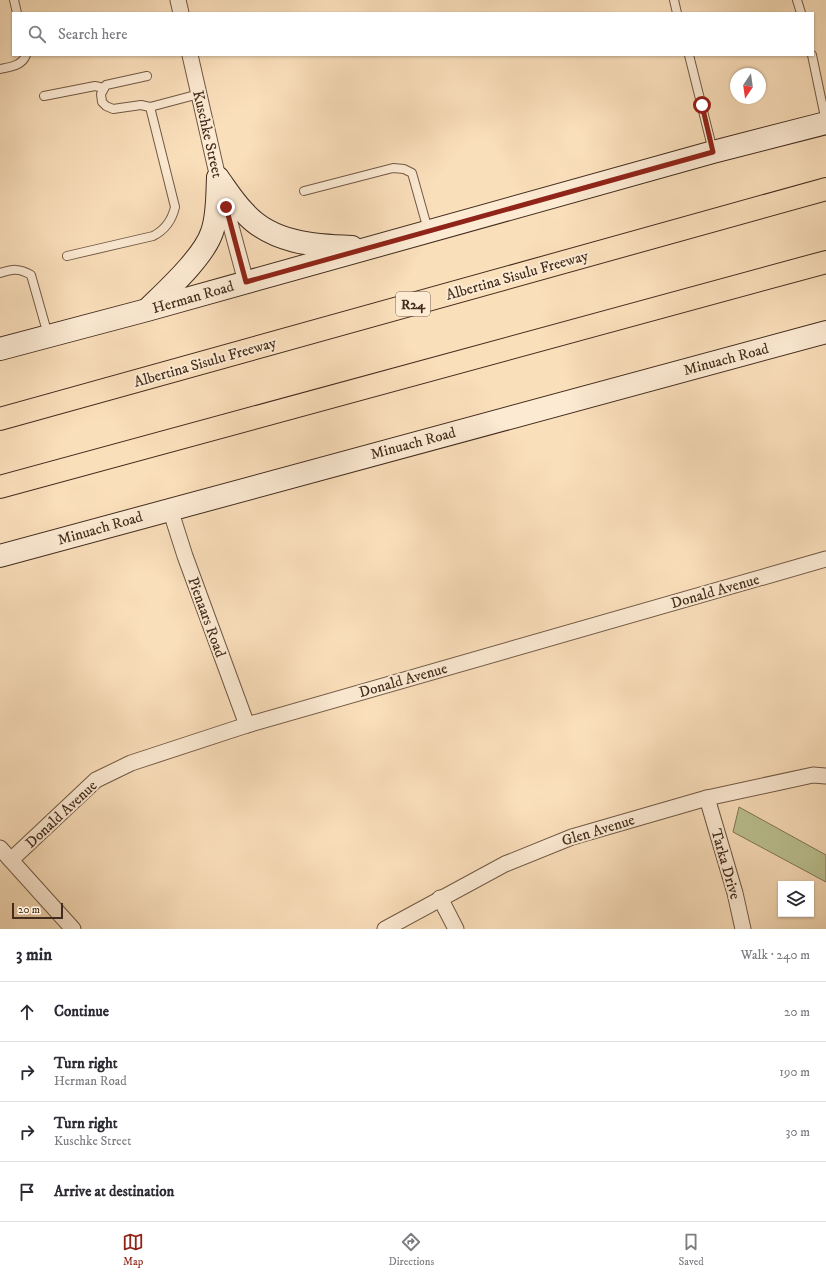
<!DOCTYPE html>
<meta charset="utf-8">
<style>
:root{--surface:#fff;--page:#f7f7f7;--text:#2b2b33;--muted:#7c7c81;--line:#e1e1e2;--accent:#8f2418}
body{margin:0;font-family:"IM FELL DW Pica",serif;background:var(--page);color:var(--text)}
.controls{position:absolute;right:12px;bottom:12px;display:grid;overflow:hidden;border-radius:0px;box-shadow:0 1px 3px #0004}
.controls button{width:36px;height:36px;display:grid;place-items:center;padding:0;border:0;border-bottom:1px solid var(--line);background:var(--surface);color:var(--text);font:20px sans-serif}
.compass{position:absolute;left:730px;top:68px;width:36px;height:36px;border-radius:50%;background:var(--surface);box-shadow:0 1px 3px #0004;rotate:193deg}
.scale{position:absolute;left:12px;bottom:10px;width:51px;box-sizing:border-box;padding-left:4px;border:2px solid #432c1d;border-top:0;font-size:11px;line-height:14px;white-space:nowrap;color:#432c1d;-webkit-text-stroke:3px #fcead3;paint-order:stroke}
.stop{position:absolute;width:12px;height:12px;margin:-9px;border:3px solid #8f2418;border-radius:50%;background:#fff}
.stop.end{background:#8f2418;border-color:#fff;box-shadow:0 1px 4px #0008}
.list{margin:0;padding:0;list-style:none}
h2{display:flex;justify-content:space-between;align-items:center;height:52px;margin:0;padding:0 16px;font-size:17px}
h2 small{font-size:13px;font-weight:400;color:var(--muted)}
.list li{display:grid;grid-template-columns:26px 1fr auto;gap:12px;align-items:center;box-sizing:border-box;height:60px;padding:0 16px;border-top:1px solid var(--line)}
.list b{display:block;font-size:15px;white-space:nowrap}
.list p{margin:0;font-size:13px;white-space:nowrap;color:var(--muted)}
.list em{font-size:13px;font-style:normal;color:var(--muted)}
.icon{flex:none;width:22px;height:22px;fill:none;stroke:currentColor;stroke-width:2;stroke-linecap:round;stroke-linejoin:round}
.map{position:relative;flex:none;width:826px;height:929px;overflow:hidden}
.search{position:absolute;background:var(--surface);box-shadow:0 1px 3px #0004;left:12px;right:12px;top:12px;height:44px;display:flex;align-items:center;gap:10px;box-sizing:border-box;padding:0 14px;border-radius:0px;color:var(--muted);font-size:15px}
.sheet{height:292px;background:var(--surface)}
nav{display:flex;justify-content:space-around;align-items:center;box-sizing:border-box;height:56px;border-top:1px solid var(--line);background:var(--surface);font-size:11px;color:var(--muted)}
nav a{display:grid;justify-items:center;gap:2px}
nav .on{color:var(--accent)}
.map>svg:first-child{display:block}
.green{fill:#bcc292;stroke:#807758}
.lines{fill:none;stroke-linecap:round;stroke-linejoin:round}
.lane-casing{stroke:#715944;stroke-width:10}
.street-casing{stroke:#715944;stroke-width:17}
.secondary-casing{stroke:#432c1d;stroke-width:24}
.highway-casing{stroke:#432c1d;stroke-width:24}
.lane{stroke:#fcead3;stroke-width:8}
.street{stroke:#fcead3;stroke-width:15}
.secondary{stroke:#fcead3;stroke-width:22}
.highway{stroke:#fadfbb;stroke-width:22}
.route{stroke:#8f2418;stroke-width:5}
.labels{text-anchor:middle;stroke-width:4;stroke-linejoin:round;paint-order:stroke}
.shield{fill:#fcead3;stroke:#7a6554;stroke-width:1}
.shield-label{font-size:14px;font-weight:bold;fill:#432c1d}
.street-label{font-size:15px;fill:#432c1d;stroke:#fcead3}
</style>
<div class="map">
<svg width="826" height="929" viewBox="0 0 826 929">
<rect width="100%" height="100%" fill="#fadfbb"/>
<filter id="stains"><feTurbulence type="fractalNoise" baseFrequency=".005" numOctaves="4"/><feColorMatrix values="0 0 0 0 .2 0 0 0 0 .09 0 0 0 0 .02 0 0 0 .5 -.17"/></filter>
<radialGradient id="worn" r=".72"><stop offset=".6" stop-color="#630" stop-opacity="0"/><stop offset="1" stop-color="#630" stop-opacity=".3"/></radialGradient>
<path class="green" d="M739,807l87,48v27l-93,-50z"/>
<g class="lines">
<g class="lane-casing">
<g id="lane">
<path d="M14,0l3,13"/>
<path d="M674,0l3,13"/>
<path d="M797,0l4,13"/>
<path d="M689,55l24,96"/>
<path d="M812,55l14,67"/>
<path d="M0,69c10,-2 22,-3 26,-14"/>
<path d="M147,76l-41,9 -5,9 1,8 4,4 7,3 28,-4 9,2 49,-13"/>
<path d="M44,96l51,-10 9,2"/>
<path d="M304,191l89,-23 11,1 8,4 16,57"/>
<path d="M67,256l86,-20c12,-6 19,-16 22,-29l-25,-100"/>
<path d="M0,273c13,-4 19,-5 31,2l17,60"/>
</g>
</g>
<g class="street-casing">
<g id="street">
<path d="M178,0l3,13"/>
<path d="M190,55l28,123 28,104"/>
<path d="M170,509l15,47 62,169"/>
<path d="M707,798l28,95 8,36"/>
<path d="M0,848l73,81"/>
<path d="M11,860l85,-80 35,-17 116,-38 579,-166"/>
<path d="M440,898l16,31"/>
<path d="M385,929l120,-65 67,-27 135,-39 106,-23 13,1"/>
</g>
</g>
<g class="secondary-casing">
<g id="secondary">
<path d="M218,178c8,11 16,24 26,34 27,31 71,34 108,35"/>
<path d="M148,309c18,-18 56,-52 64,-77 6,-17 5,-36 6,-54"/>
<path d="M0,349l147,-39 566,-158 113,-29"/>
<path d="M0,556l826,-224"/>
</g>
</g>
<g class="highway-casing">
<g id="highway">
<path d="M0,419l826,-230"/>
<path d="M0,487l826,-225"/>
</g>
</g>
<use href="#lane" class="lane"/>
<use href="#street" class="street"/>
<use href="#secondary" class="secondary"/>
<use href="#highway" class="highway"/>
</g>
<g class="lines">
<path class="route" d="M226,207l20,75 467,-130 -11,-47"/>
</g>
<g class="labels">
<rect class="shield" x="396" y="292" width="34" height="24" rx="3"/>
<g class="shield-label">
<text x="413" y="309">R24</text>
</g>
<g class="street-label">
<text transform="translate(208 134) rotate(77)" y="5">Kuschke Street</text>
<text transform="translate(517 275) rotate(-16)" y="5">Albertina Sisulu Freeway</text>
<text transform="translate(193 297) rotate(-16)" y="5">Herman Road</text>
<text transform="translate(726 359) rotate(-15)" y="5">Minuach Road</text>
<text transform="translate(205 362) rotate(-16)" y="5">Albertina Sisulu Freeway</text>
<text transform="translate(413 443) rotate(-15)" y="5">Minuach Road</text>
<text transform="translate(100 528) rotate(-16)" y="5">Minuach Road</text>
<text transform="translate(715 591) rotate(-16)" y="5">Donald Avenue</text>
<text transform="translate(207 617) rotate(70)" y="5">Pienaars Road</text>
<text transform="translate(403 680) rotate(-16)" y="5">Donald Avenue</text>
<text transform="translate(61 814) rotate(-43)" y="5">Donald Avenue</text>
<text transform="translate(598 830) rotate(-17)" y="5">Glen Avenue</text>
<text transform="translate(726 864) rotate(74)" y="5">Tarka Drive</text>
</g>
</g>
<rect width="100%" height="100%" filter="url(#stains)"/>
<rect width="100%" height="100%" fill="url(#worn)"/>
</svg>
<div class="controls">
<button><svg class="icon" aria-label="layers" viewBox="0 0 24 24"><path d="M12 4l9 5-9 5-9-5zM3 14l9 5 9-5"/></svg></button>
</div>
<svg class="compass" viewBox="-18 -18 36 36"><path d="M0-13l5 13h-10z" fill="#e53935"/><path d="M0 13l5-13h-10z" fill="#7c7c81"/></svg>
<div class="scale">20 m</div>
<div class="stop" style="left:702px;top:105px"></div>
<div class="stop end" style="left:226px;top:207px"></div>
<div class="search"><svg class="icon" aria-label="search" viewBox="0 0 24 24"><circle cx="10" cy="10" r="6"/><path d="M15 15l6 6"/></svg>Search here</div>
</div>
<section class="sheet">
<h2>3 min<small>Walk · 240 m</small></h2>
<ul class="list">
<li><svg class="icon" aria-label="ahead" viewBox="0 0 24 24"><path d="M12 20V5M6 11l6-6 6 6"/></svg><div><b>Continue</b></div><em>20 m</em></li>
<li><svg class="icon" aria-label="right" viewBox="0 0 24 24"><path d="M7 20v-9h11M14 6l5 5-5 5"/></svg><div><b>Turn right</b><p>Herman Road</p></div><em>190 m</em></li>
<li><svg class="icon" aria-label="right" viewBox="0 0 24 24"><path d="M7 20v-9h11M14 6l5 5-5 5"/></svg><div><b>Turn right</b><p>Kuschke Street</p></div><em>30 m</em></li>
<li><svg class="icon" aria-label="arrive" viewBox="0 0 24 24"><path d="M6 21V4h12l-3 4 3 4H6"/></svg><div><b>Arrive at destination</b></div></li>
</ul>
</section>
<nav>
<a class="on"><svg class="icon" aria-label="map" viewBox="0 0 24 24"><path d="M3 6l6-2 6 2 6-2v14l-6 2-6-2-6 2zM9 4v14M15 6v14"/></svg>Map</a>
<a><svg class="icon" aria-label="directions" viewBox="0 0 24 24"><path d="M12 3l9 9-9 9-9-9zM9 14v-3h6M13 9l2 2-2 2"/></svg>Directions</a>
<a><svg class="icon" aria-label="saved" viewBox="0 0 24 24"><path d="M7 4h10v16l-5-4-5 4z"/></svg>Saved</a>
</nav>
